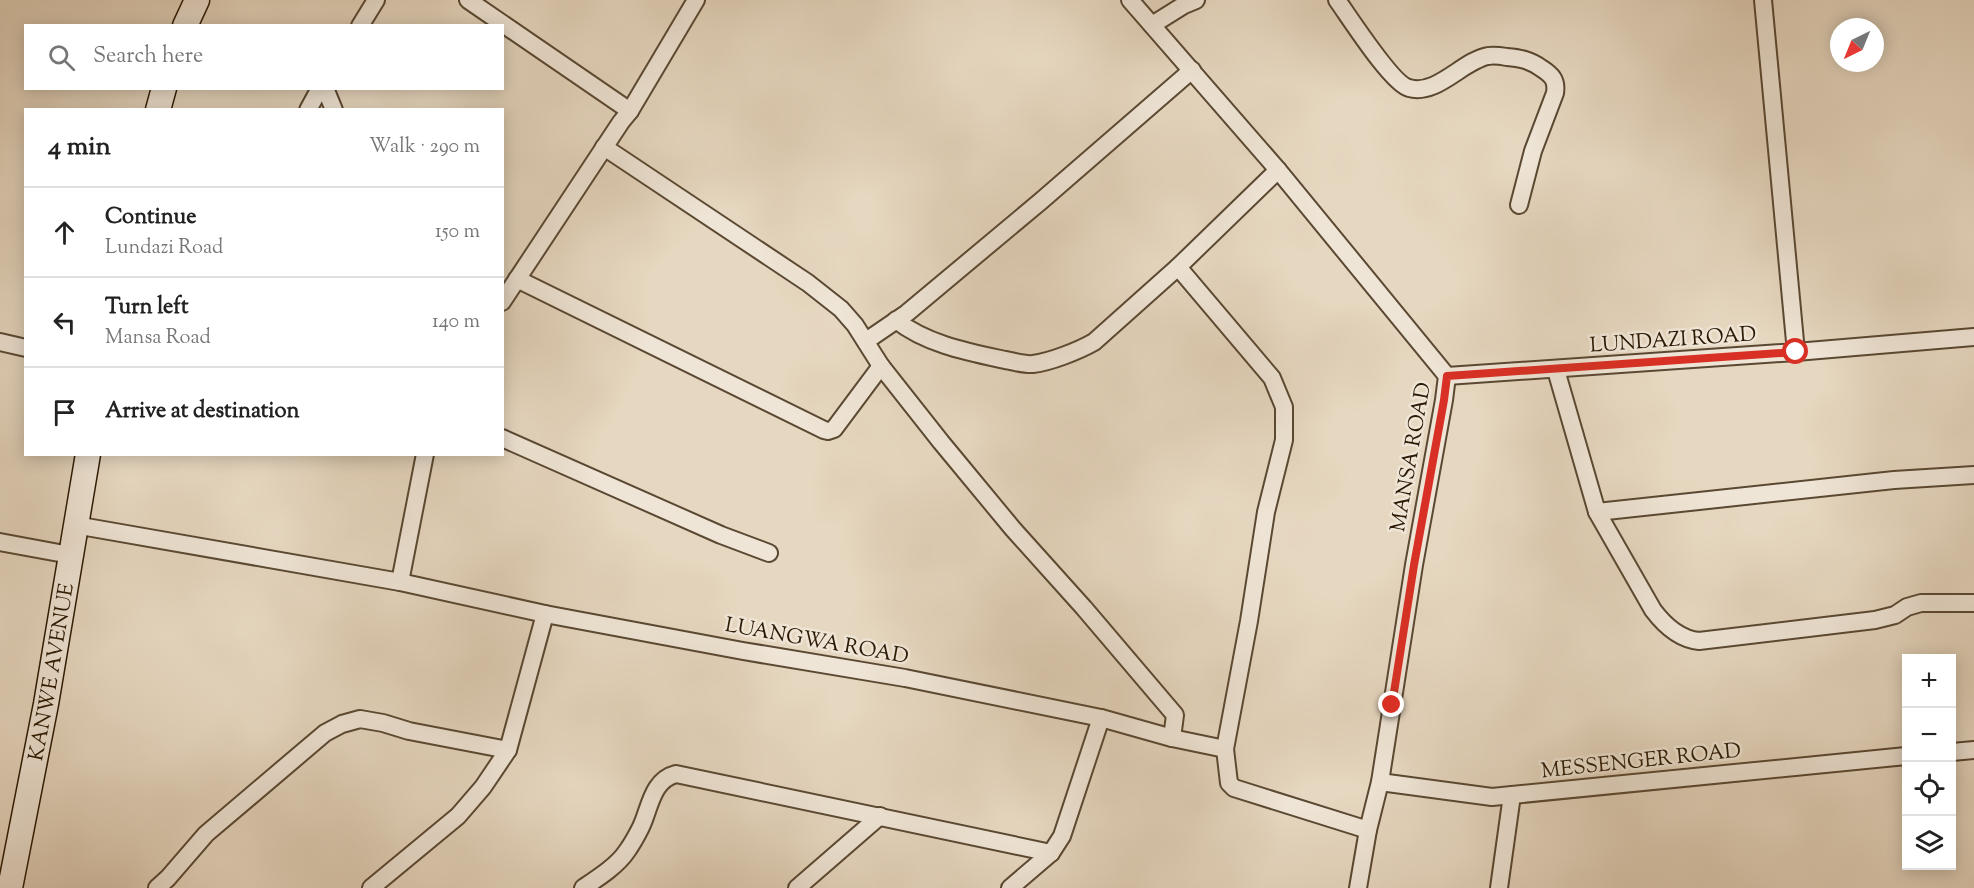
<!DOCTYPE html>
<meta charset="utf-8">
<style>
:root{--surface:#fff;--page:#f6f6f6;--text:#222;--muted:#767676;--line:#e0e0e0}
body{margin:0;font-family:"Sorts Mill Goudy",serif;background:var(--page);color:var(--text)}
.controls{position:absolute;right:18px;bottom:18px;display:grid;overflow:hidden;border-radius:0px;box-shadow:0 3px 15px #0003}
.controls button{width:54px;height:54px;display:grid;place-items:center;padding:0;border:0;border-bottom:2px solid var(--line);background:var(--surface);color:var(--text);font:30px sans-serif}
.compass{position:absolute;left:1830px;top:18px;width:54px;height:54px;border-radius:50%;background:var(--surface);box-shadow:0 3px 15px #0003;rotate:223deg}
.stop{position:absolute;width:18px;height:18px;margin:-14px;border:4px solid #d93025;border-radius:50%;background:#fff}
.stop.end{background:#d93025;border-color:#fff;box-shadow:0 2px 6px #0008}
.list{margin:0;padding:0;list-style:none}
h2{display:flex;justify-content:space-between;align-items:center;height:78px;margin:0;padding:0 24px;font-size:26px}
h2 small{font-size:20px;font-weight:400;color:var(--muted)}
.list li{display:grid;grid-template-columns:39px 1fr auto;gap:18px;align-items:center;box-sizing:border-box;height:90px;padding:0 24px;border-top:2px solid var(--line)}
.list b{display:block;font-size:22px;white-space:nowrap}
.list p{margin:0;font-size:20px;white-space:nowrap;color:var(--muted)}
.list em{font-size:20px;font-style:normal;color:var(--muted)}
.icon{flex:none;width:33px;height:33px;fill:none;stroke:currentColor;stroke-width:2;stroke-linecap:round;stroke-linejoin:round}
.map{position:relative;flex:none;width:1974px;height:888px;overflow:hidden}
.search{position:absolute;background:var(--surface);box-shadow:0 3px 15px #0003;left:24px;top:24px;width:480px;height:66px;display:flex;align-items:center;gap:15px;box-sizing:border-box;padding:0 21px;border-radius:0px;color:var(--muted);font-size:22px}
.panel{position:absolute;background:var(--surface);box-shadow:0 3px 15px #0003;left:24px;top:108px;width:480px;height:348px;border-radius:0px}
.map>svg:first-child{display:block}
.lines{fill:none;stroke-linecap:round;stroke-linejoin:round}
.minor-casing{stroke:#5a4832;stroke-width:20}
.secondary-casing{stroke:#2b1903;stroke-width:27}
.minor{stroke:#efe5d6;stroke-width:16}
.secondary{stroke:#efe5d6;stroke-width:24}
.route{stroke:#d93025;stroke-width:8}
.labels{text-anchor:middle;stroke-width:5;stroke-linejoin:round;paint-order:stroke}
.street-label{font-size:21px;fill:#2b1903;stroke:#efe5d6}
</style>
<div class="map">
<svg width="1974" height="888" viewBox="0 0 1974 888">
<rect width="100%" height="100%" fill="#e6d7c0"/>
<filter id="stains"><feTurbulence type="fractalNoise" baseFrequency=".00333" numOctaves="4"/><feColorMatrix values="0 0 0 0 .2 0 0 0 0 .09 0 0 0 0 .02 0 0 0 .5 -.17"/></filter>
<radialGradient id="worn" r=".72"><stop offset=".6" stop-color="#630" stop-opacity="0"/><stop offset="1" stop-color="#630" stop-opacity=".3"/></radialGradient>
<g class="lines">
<g class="minor-casing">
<g id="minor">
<path d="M468,0l162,111"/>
<path d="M1130,0l148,170 169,206 -3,24 -30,165 -34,217 -12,48 -10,58"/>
<path d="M1337,0c13,18 55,84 72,88 28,8 53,-27 79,-32 6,-1 13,0 19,1 13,1 23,3 34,11 11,7 16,12 14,25l-22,58 -14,54"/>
<path d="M1763,0l33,352"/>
<path d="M1152,25l32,-20 12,-5"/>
<path d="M360,26l16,-26"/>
<path d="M325,88l9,22"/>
<path d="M308,110l12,-22"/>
<path d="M604,147l204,136 33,26 14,16 26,41 60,76 72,87 71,79 91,107 -3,23"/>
<path d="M1278,170l-100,97 94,111 12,29v33l-18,72 -17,109 -24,128 4,34 5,5 134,42"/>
<path d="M517,279l307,151 4,1 6,-2 47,-63"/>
<path d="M502,302l119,-180 9,-11 66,-111"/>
<path d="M896,320c30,24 72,32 109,40 8,1 19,5 28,4 17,-2 45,-13 61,-22l84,-75"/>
<path d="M866,341l41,-28 134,-112 151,-131"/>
<path d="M0,342l26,6"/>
<path d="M1556,370l41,142 297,-32 80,-5"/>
<path d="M1447,376l349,-24 178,-15"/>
<path d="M502,438l219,97 48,18"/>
<path d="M1597,512l56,98c12,16 26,29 46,31l176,-21 20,-5 12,-8 14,-4h53"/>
<path d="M75,525l325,57 25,-128"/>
<path d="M0,542l70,13"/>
<path d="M400,582l145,32 198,37 162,27 196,40 71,20 53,11"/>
<path d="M1952,752l22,-2"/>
<path d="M1380,782l112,15 414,-41"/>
<path d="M157,888l11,-10 38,-44 119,-101 17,-9 18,-5 23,4 26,8 99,19"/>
<path d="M371,888l87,-72 25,-29 25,-37 37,-136"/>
<path d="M583,888c15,-10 34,-22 44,-37 5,-7 10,-16 14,-24 9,-19 11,-47 35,-53l375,79"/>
<path d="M797,888l83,-72"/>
<path d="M1010,888l41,-35 11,-17 39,-118"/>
<path d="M1499,888l13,-93"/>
</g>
</g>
<g class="secondary-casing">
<g id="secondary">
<path d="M185,26l12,-26"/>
<path d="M158,110l6,-22"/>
<path id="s1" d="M10,888l36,-184 42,-250"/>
</g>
</g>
<use href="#minor" class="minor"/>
<use href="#secondary" class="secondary"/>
</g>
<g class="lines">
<path class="route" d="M1392,705l22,-140 30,-165 3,-24 349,-24"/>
</g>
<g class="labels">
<g class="street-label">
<text transform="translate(1673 339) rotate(-4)" y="7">LUNDAZI ROAD</text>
<text transform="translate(1410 457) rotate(-80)" y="7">MANSA ROAD</text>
<text transform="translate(817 640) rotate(10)" y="7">LUANGWA ROAD</text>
<text dy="7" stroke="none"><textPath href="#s1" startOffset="220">KANWE AVENUE</textPath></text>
<text transform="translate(1641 760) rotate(-6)" y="7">MESSENGER ROAD</text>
</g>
</g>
<rect width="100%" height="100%" filter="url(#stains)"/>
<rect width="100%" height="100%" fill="url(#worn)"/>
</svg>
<div class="controls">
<button>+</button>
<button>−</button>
<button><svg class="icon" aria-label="locate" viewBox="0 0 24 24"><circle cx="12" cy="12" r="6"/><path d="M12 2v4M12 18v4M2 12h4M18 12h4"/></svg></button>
<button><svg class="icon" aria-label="layers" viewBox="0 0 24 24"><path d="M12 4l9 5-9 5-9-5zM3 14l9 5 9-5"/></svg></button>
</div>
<svg class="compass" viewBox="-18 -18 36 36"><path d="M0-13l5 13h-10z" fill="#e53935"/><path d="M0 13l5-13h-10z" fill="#767676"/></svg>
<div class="stop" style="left:1796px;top:352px"></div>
<div class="stop end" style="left:1392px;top:705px"></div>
<div class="search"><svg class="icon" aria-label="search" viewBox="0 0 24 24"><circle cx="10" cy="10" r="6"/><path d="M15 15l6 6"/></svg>Search here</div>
<section class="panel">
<h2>4 min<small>Walk · 290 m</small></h2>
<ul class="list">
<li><svg class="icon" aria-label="ahead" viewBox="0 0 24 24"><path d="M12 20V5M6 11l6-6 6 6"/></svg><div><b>Continue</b><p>Lundazi Road</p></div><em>150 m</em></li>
<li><svg class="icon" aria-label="left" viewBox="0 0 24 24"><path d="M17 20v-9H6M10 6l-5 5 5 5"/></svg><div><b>Turn left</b><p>Mansa Road</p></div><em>140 m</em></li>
<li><svg class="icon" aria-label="arrive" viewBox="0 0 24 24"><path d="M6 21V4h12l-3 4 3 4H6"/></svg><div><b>Arrive at destination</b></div></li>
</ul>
</section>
</div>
